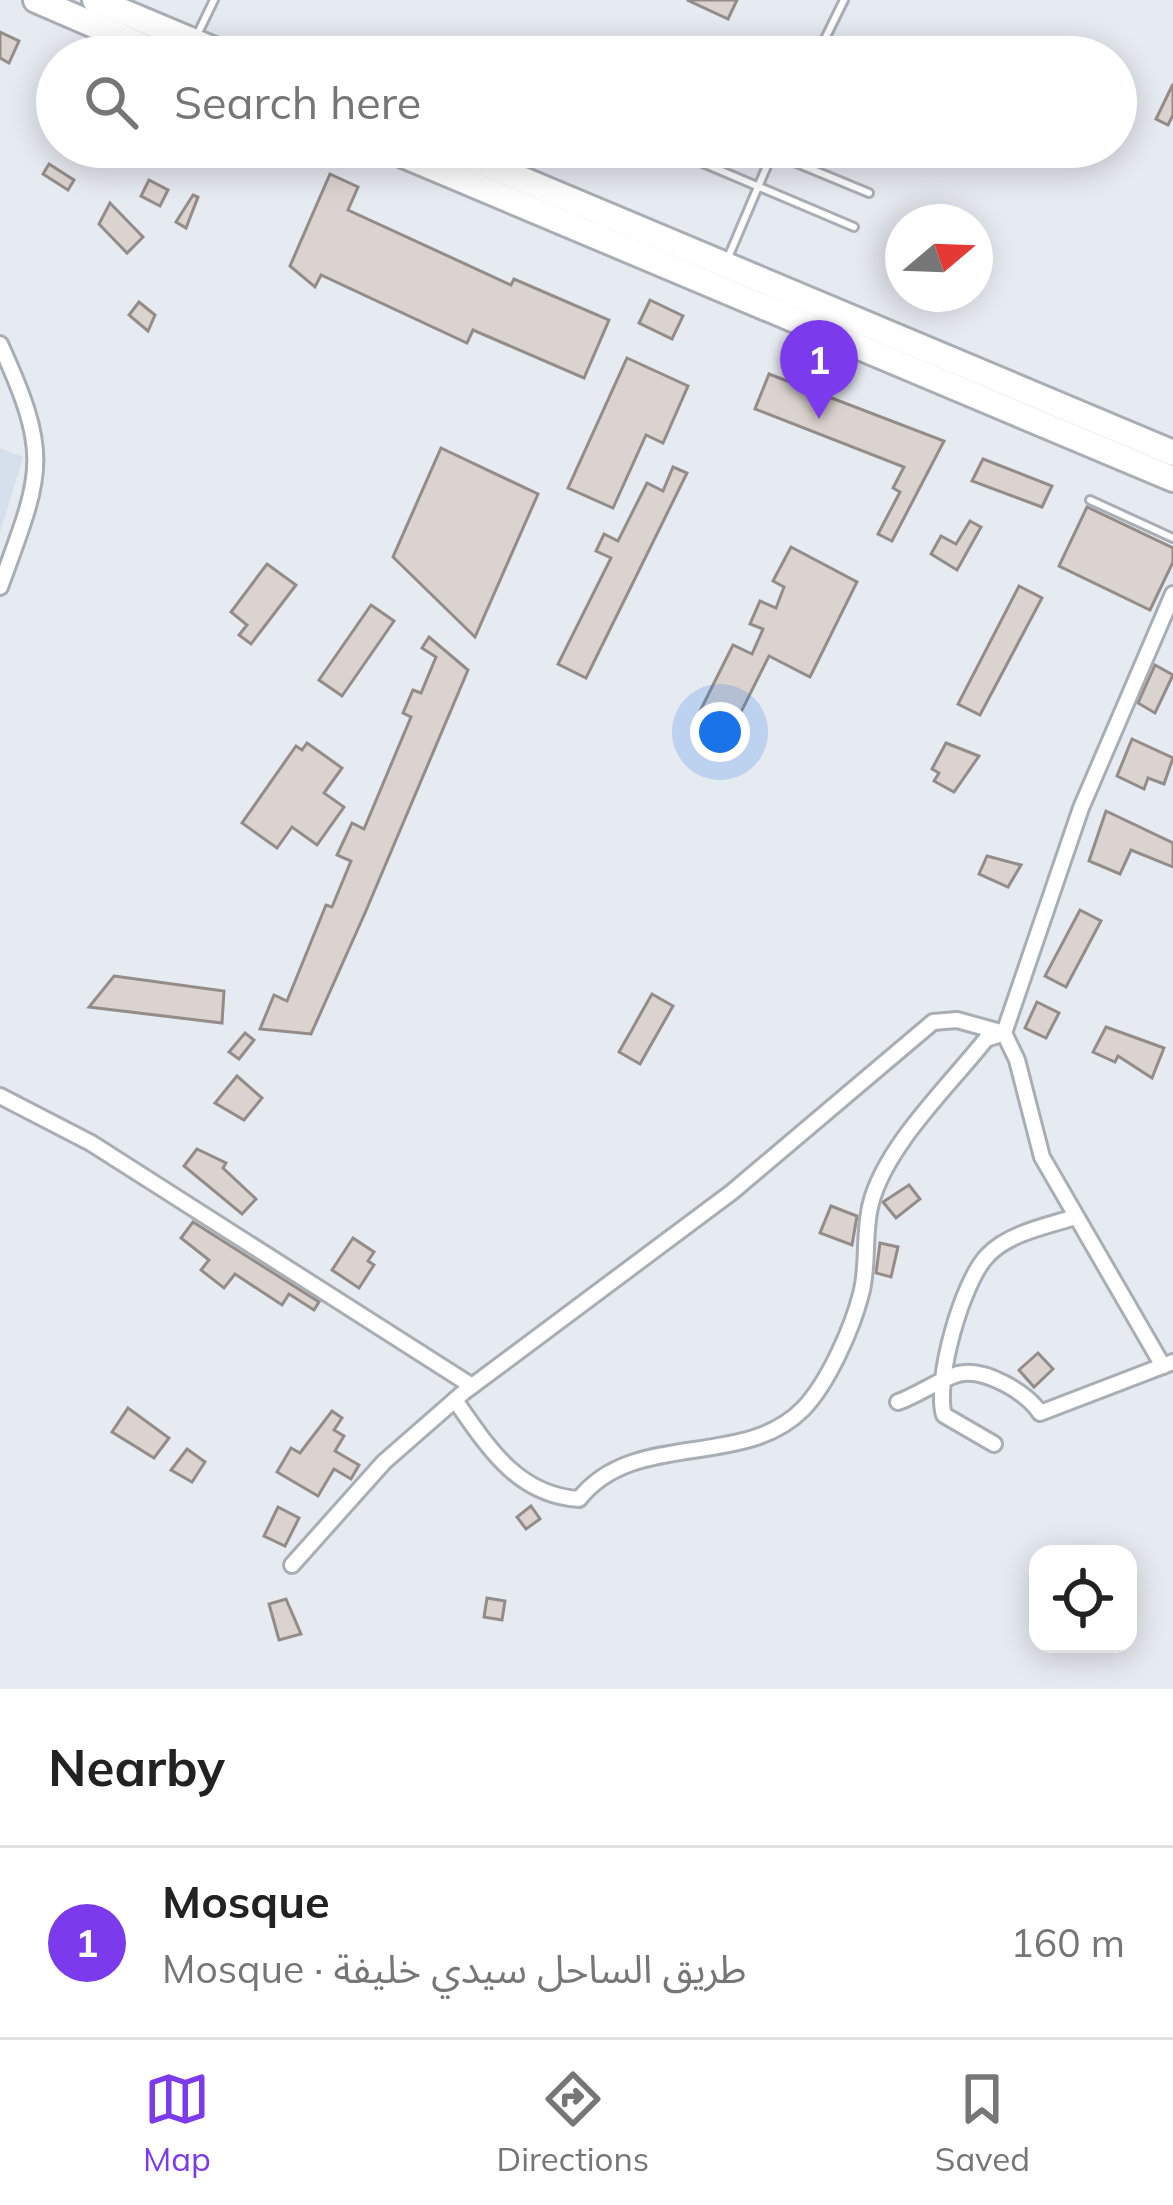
<!DOCTYPE html>
<meta charset="utf-8">
<style>
:root{--surface:#fff;--page:#f2f2f2;--text:#222;--muted:#767676;--line:#e0e0e0;--accent:#7c3aed}
body{margin:0;font-family:Mulish,"Noto Sans Arabic",sans-serif;background:var(--page);color:var(--text)}
.controls{position:absolute;right:36px;bottom:36px;display:grid;overflow:hidden;border-radius:24px;box-shadow:0 6px 30px #0003}
.controls button{width:108px;height:108px;display:grid;place-items:center;padding:0;border:0;border-bottom:3px solid var(--line);background:var(--surface);color:var(--text);font:60px sans-serif}
.compass{position:absolute;left:885px;top:204px;width:108px;height:108px;border-radius:50%;background:var(--surface);box-shadow:0 6px 30px #0003;rotate:71deg}
.you{position:absolute;left:720px;top:732px;width:42px;height:42px;margin:-30px;border:9px solid #fff;border-radius:50%;background:#1a73e8;box-shadow:0 0 0 18px #1a73e833}
.badge{display:grid;place-items:center;width:78px;height:78px;border-radius:50%;background:var(--accent);color:#fff;font-size:39px;font-weight:700}
.pin{position:absolute;translate:-50% -99px;filter:drop-shadow(0 3px 6px #0008)}
.pin::after{content:'';position:absolute;top:63px;width:42px;height:36px;background:inherit;clip-path:polygon(0 0,100% 0,50% 100%)}
.list{margin:0;padding:0;list-style:none}
h2{display:flex;justify-content:space-between;align-items:center;height:156px;margin:0;padding:0 48px;font-size:51px}
h2 small{font-size:39px;font-weight:400;color:var(--muted)}
.list li{display:grid;grid-template-columns:78px 1fr auto;gap:36px;align-items:center;box-sizing:border-box;height:192px;padding:0 48px;border-top:3px solid var(--line)}
.list b{display:block;font-size:45px;white-space:nowrap}
.list p{margin:0;font-size:39px;white-space:nowrap;color:var(--muted)}
.list em{font-size:39px;font-style:normal;color:var(--muted)}
.icon{flex:none;width:66px;height:66px;fill:none;stroke:currentColor;stroke-width:2;stroke-linecap:round;stroke-linejoin:round}
.map{position:relative;flex:none;width:1173px;height:1689px;overflow:hidden}
.search{position:absolute;background:var(--surface);box-shadow:0 6px 30px #0003;left:36px;right:36px;top:36px;height:132px;display:flex;align-items:center;gap:30px;box-sizing:border-box;padding:0 42px;border-radius:66px;color:var(--muted);font-size:45px}
.sheet{height:348px;background:var(--surface)}
nav{display:flex;justify-content:space-around;align-items:center;box-sizing:border-box;height:168px;border-top:3px solid var(--line);background:var(--surface);font-size:33px;color:var(--muted)}
nav a{display:grid;justify-items:center;gap:6px}
nav .on{color:var(--accent)}
.map>svg:first-child{display:block}
.built{fill:#d6e0ed}
.building{fill:#dbd3cf;stroke:#938c88;stroke-width:3}
.lines{fill:none;stroke-linecap:round;stroke-linejoin:round}
.lane-casing{stroke:#a9aeb4;stroke-width:12}
.street-casing{stroke:#a9aeb4;stroke-width:20}
.highway-casing{stroke:#a9aeb4;stroke-width:30}
.lane{stroke:#fff;stroke-width:6}
.street{stroke:#fff;stroke-width:14}
.highway{stroke:#fff;stroke-width:24}
</style>
<div class="map">
<svg width="1173" height="1689" viewBox="0 0 1173 1689">
<rect width="100%" height="100%" fill="#e6eaf1"/>
<path class="built" d="M0,448l23,9 -23,76z"/>
<g class="building">
<path d="M687,0h50l-9,19z"/>
<path d="M0,32l19,9 -10,22 -9,-5z"/>
<path d="M1173,84v31l-5,10 -12,-6z"/>
<path d="M49,164l25,16 -6,10 -25,-16z"/>
<path d="M330,174l28,13 -10,23 163,75 3,-6 95,41 -25,58 -111,-48 -6,13 -146,-68 -6,12 -25,-21z"/>
<path d="M149,180l19,10 -8,16 -19,-10z"/>
<path d="M193,195l5,2 -12,31 -10,-6z"/>
<path d="M110,203l33,34 -16,16 -28,-29z"/>
<path d="M650,300l33,16 -11,23 -33,-16z"/>
<path d="M139,302l16,13 -7,16 -19,-16z"/>
<path d="M627,358l61,28 -25,57 -17,-8 -33,73 -45,-20z"/>
<path d="M769,374l175,67 -52,100 -14,-7 22,-42 -7,-4 11,-21 -149,-58z"/>
<path d="M441,448l97,46 -63,143 -82,-80z"/>
<path d="M983,459l69,27 -10,21 -70,-26z"/>
<path d="M673,467l14,6 -101,205 -28,-14 53,-106 -15,-7 8,-17 14,7 29,-58 16,8z"/>
<path d="M1087,507l86,41v14l-23,48 -91,-44z"/>
<path d="M970,521l11,6 -24,43 -26,-16 10,-18 15,8z"/>
<path d="M791,547l66,35 -47,95 -41,-21 -37,74 -33,-17 34,-68 19,9 11,-25 -13,-5 10,-23 16,7 8,-21 -11,-6z"/>
<path d="M267,564l29,21 -45,59 -12,-9 8,-10 -16,-13z"/>
<path d="M1019,586l23,12 -62,117 -22,-11z"/>
<path d="M371,605l23,16 -52,75 -23,-16z"/>
<path d="M429,637l39,33 -103,243 -54,121 -51,-5 14,-34 13,6 39,-96 6,2 19,-46 -14,-6 15,-32 12,6 47,-112 -8,-4 10,-23 8,3 15,-36 -14,-9z"/>
<path d="M1155,665l18,10 -18,38 -17,-10z"/>
<path d="M1132,739l41,19 -9,26 -16,-6 -4,11 -27,-13z"/>
<path d="M307,743l35,25 -18,25 20,14 -27,38 -25,-18 -15,21 -35,-25 54,-77 6,4z"/>
<path d="M946,743l33,13 -25,36 -20,-11 5,-8 -7,-4z"/>
<path d="M1106,811l67,32v24l-42,-17 -11,24 -31,-13z"/>
<path d="M987,856l34,9 -13,22 -29,-13z"/>
<path d="M1080,910l21,11 -35,66 -21,-11z"/>
<path d="M114,976l110,15 -2,32 -133,-16z"/>
<path d="M652,994l21,12 -33,58 -21,-12z"/>
<path d="M1037,1002l22,11 -13,25 -21,-10z"/>
<path d="M1106,1027l58,21 -12,30 -34,-22 -3,6 -22,-10z"/>
<path d="M245,1033l9,7 -15,19 -10,-7z"/>
<path d="M237,1076l25,22 -18,22 -29,-17z"/>
<path d="M197,1149l29,14 -3,5 33,31 -14,15 -58,-48z"/>
<path d="M909,1185l11,14 -24,19 -13,-16z"/>
<path d="M831,1206l26,10 -5,29 -32,-12z"/>
<path d="M193,1222l126,80 -5,8 -25,-16 -7,11 -47,-31 -11,14 -23,-18 8,-10 -28,-22z"/>
<path d="M353,1238l21,14 -6,9 6,4 -15,23 -27,-18z"/>
<path d="M880,1243l18,4 -7,30 -15,-4z"/>
<path d="M1038,1353l15,16 -19,18 -15,-17z"/>
<path d="M128,1408l41,30 -15,20 -42,-26z"/>
<path d="M332,1411l10,7 -8,12 10,6 -9,15 24,14 -8,14 -17,-10 -16,27 -41,-24 14,-24 9,5z"/>
<path d="M187,1449l18,13 -13,20 -21,-12z"/>
<path d="M531,1506l9,13 -14,10 -9,-12z"/>
<path d="M278,1507l21,11 -14,28 -21,-10z"/>
<path d="M487,1598l18,3 -3,19 -18,-3z"/>
<path d="M286,1599l15,35 -22,6 -10,-36z"/>
</g>
<g class="lines">
<g class="lane-casing">
<g id="lane">
<path d="M198,33l16,-33"/>
<path d="M636,42l32,15"/>
<path d="M816,57l28,-57"/>
<path d="M665,147l189,80"/>
<path d="M758,147l111,46"/>
<path d="M872,147l19,8"/>
<path d="M727,260l48,-113"/>
<path d="M1090,500l83,38"/>
</g>
</g>
<g class="street-casing">
<g id="street">
<path d="M0,344c52,114 42,128 0,243"/>
<path d="M1004,1033l77,-225 92,-214"/>
<path d="M0,1096l91,47 381,243"/>
<path d="M455,1400c33,47 62,95 124,99 55,-70 164,-29 224,-90 25,-26 49,-80 58,-115 8,-29 2,-62 10,-91 15,-58 79,-118 115,-164l18,-6"/>
<path d="M898,1402c20,-7 40,-22 60,-28 26,-7 70,19 82,39l133,-51"/>
<path d="M994,1444l-50,-29c-10,-33 18,-134 44,-160 21,-22 59,-29 87,-38"/>
<path d="M292,1565l92,-103 80,-70 268,-200 201,-170 24,-2 47,13 13,27 25,97 121,209"/>
</g>
</g>
<g class="highway-casing">
<g id="highway">
<path d="M36,0l132,57"/>
<path d="M95,0l136,57"/>
<path d="M384,147l789,332"/>
<path d="M445,147l728,306"/>
</g>
</g>
<use href="#lane" class="lane"/>
<use href="#street" class="street"/>
<use href="#highway" class="highway"/>
</g>
</svg>
<div class="controls">
<button><svg class="icon" aria-label="locate" viewBox="0 0 24 24"><circle cx="12" cy="12" r="6"/><path d="M12 2v4M12 18v4M2 12h4M18 12h4"/></svg></button>
</div>
<svg class="compass" viewBox="-18 -18 36 36"><path d="M0-13l5 13h-10z" fill="#e53935"/><path d="M0 13l5-13h-10z" fill="#767676"/></svg>
<div class="you"></div>
<div class="pin badge" style="left:819px;top:419px">1</div>
<div class="search"><svg class="icon" aria-label="search" viewBox="0 0 24 24"><circle cx="10" cy="10" r="6"/><path d="M15 15l6 6"/></svg>Search here</div>
</div>
<section class="sheet">
<h2>Nearby<small></small></h2>
<ul class="list">
<li><span class="badge">1</span><div><b>Mosque</b><p>Mosque · طريق الساحل سيدي خليفة</p></div><em>160 m</em></li>
</ul>
</section>
<nav>
<a class="on"><svg class="icon" aria-label="map" viewBox="0 0 24 24"><path d="M3 6l6-2 6 2 6-2v14l-6 2-6-2-6 2zM9 4v14M15 6v14"/></svg>Map</a>
<a><svg class="icon" aria-label="directions" viewBox="0 0 24 24"><path d="M12 3l9 9-9 9-9-9zM9 14v-3h6M13 9l2 2-2 2"/></svg>Directions</a>
<a><svg class="icon" aria-label="saved" viewBox="0 0 24 24"><path d="M7 4h10v16l-5-4-5 4z"/></svg>Saved</a>
</nav>
